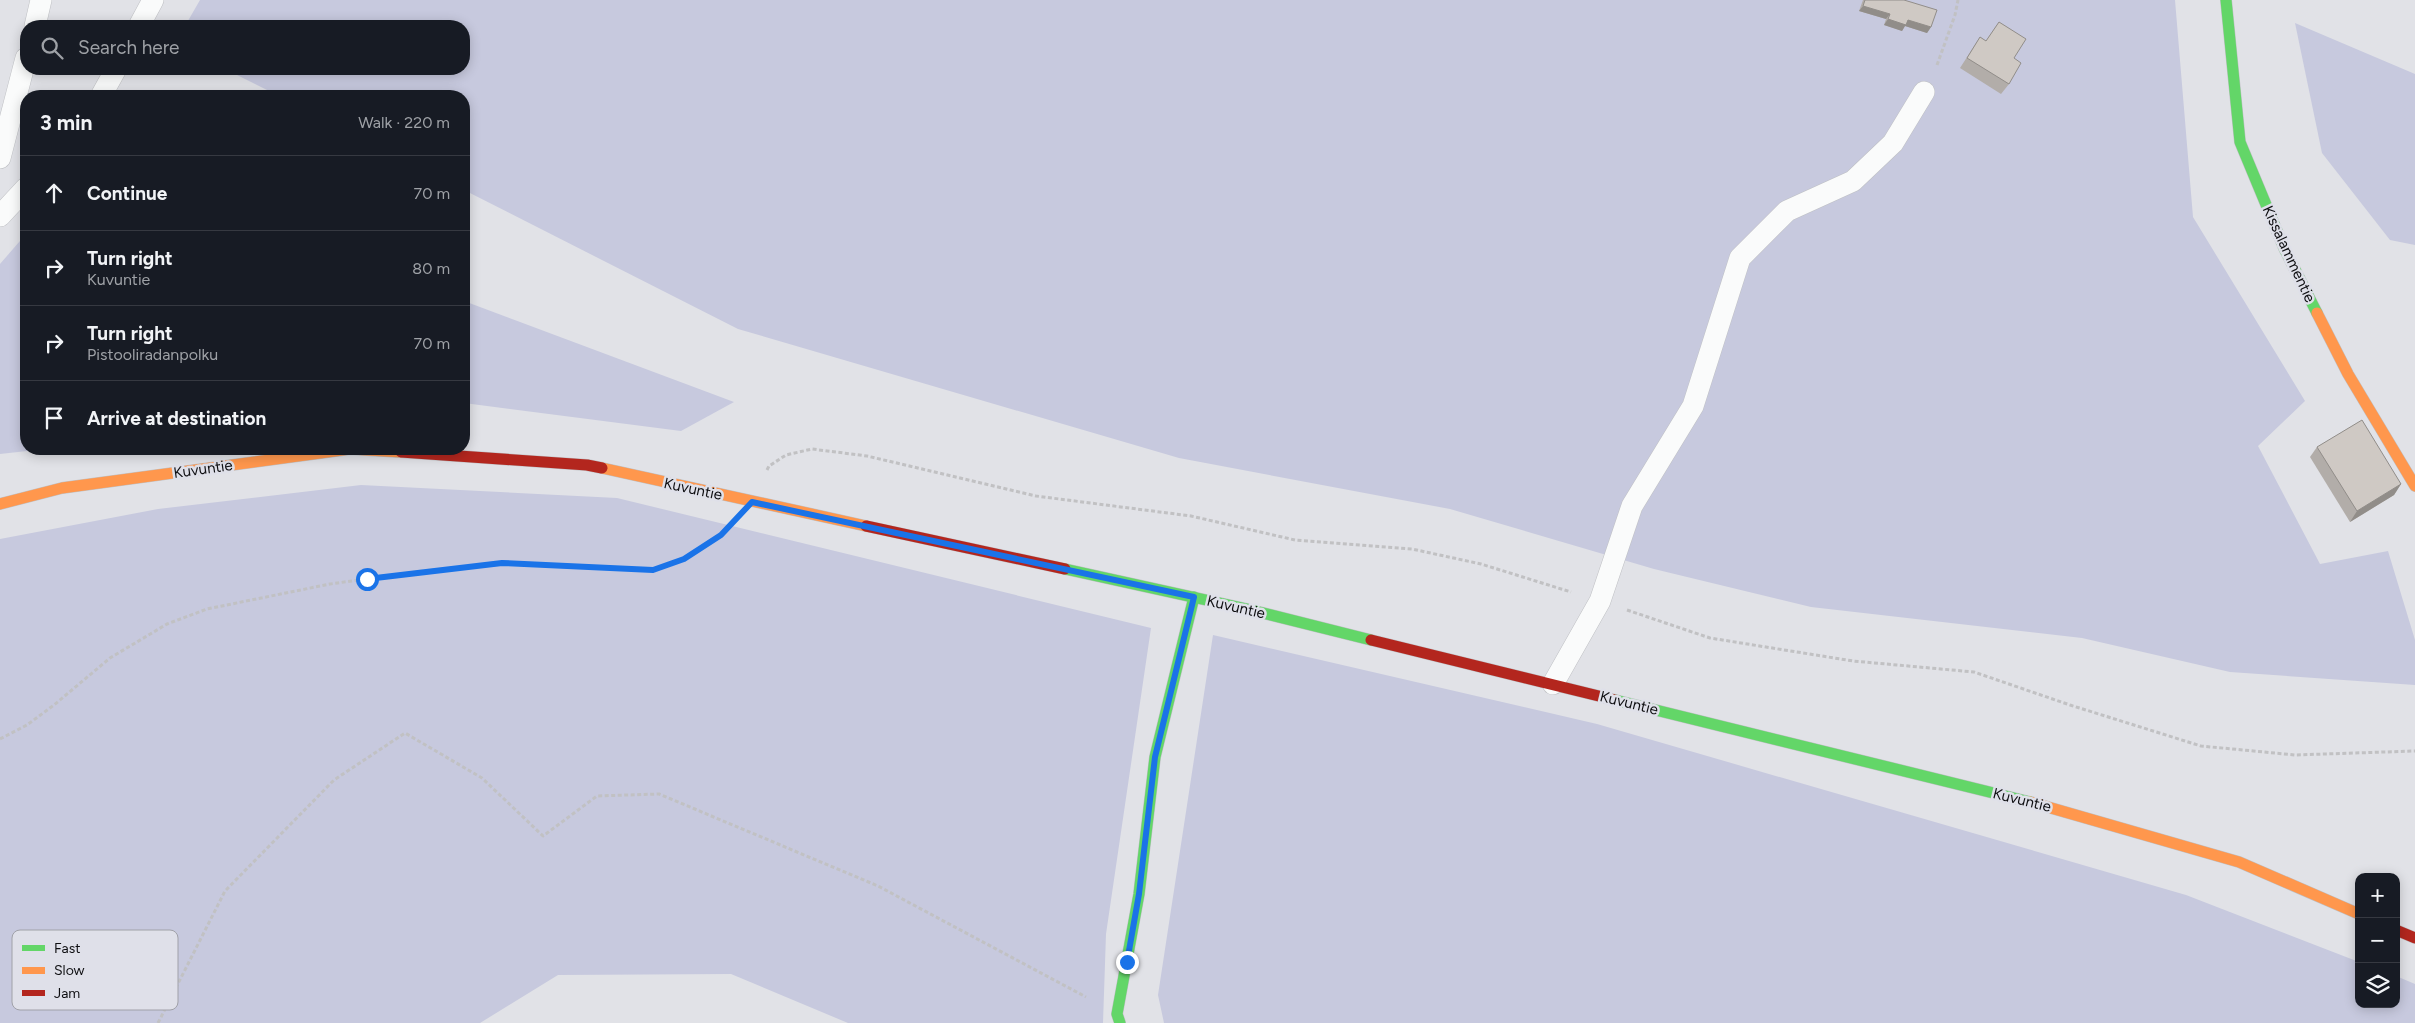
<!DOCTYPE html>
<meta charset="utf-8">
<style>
:root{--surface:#171b24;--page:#242831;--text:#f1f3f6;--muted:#9ea1a6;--line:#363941}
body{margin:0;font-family:Figtree,sans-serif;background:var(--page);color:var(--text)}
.controls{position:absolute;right:15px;bottom:15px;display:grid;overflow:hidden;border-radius:10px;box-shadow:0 2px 12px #0003}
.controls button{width:45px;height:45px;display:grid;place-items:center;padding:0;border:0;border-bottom:1px solid var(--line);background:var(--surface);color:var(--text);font:25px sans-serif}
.stop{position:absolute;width:15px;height:15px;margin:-11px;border:4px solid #1a73e8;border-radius:50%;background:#fff}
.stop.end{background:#1a73e8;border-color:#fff;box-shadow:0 1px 5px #0008}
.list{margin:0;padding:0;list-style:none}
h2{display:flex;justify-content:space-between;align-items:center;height:65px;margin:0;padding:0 20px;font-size:21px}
h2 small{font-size:16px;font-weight:400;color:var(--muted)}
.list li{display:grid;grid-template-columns:32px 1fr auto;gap:15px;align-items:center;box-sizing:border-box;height:75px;padding:0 20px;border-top:1px solid var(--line)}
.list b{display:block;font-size:19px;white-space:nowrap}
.list p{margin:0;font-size:16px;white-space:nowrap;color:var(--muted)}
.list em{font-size:16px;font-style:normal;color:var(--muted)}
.icon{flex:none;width:28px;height:28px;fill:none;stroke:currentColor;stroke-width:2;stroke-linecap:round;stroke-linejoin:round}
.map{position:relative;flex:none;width:2415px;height:1023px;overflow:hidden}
.search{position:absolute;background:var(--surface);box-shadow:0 2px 12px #0003;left:20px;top:20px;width:450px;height:55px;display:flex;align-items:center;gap:12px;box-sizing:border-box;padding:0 18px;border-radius:20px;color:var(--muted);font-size:19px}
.panel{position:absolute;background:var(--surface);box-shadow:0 2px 12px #0003;left:20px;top:90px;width:450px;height:365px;border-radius:20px}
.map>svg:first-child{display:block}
.green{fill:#c7c9de}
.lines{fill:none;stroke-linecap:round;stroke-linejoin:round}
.lane-casing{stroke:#bfc0c4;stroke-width:22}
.fast-casing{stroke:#bfc0c4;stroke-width:12}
.slow-casing{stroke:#bfc0c4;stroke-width:12}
.jam-casing{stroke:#bfc0c4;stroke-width:12}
.path{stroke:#c1c1c3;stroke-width:3;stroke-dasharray:4 2.5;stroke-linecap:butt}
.lane{stroke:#fafbfb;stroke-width:21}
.fast{stroke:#63d668;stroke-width:11}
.slow{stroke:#ff974d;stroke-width:11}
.jam{stroke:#b3261e;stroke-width:11}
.wall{fill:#b2ada9}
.shaded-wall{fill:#918d89}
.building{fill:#cfc9c4;stroke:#918d89}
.route{stroke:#1a73e8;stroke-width:6}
.labels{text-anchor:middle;stroke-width:5;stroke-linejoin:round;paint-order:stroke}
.street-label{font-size:15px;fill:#0e0e11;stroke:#dfe0e9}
.key{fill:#dfe0e9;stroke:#a0a1a8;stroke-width:1}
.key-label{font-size:14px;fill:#0e0e11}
</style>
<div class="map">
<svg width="2415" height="1023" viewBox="0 0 2415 1023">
<rect width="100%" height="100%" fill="#e1e2e7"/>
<g class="green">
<path d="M200,0h1975l18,217 112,184 -47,45 62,118 68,-13 27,89v45l-185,-13 -148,-34 -271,-31 -157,-38 -204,-60 -271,-51 -441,-129 -274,-139v-94h-185l-54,-27h239v-43h-279z"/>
<path d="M2295,23l120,51v171l-25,-5 -68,-87z"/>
<path d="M26,234v215h19l-45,5v-190z"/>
<path d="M464,301l270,101 -53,29 -217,-28z"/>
<path d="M361,485l256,13 534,130 -45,306 -3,89h-255l-117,-49 -173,1 -78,48h-480v-484l158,-30z"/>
<path d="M1213,635l384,89 589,171 173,67v42h37v-28l19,8v39h-1251l-6,-28z"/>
</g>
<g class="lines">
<g class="lane-casing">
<g id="lane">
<path d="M35,26l6,-26"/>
<path d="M139,26l14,-26"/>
<path d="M101,96l15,-27"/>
<path d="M0,158l26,-100"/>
<path d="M0,216l26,-28"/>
<path d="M1553,684l47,-83 32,-95 61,-100 47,-148 47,-47 66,-30 40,-38 31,-51"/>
</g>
</g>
<g class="fast-casing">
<g id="fast">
<path d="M2226,0l14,142 44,106 33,65"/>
<path d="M1065,569l182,40 124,31"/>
<path d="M1615,700l415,102"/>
<path d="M1120,1023l-3,-9 22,-120 16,-137 39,-160"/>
</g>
</g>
<g class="slow-casing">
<g id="slow">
<path d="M2317,313l31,61 67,112"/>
<path d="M602,468l264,58"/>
<path d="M0,504l62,-16 288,-39 51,3"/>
<path d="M2030,802l209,60 120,52"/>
</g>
</g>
<g class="jam-casing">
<g id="jam">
<path d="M401,452l186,13 15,3"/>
<path d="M866,526l199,43"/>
<path d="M1371,640l244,60"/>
<path d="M2396,930l19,8"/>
</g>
</g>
<g class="path">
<path d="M1937,65l18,-50 3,-15"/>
<path d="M767,470l2,-4 17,-11 26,-6 55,7 169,40 155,20 104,24 117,9 69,15 90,28"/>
<path d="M1627,610l83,28 143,23 121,11 96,33 131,41 94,9 120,-4"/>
<path d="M0,739l27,-14 27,-20 56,-47 57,-34 40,-15 123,-25 93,-13 79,-8 151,7 31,-11 42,-29"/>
<path d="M158,1023l67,-132 109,-111 71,-47 77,45 61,58 54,-40 62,-2 219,92 208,111"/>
</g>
<use href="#lane" class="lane"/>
<use href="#fast" class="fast"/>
<use href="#slow" class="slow"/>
<use href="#jam" class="jam"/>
</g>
<g class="wall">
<path d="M1863,0h41l27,27 -4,6 -22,-7 -3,5 -18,-6 2,-6 -27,-8z"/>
<path d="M1999,22l15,36 -5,26 -8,10 -41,-26 20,-31 6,4z"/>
<path d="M2317,447l84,37 -7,11 -44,27 -40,-65z"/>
</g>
<g class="shaded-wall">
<path d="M1863,6l27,8 -4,5 -27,-8z"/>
<path d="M1888,19l20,1 23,7 -4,6 -22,-7 -3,5 -18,-6z"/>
<path d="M2401,484l-7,11 -44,27 7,-11z"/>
</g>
<g class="building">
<path d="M1865,0h39l33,10 -6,17 -23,-7 -2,5 -18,-6 2,-5 -27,-8z"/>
<path d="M1999,22l27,17 -12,19 7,5 -12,21 -42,-26 13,-21 6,4z"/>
<path d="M2362,420l39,64 -44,27 -40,-64z"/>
</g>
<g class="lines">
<path class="route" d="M367,579l135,-16 151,7 31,-11 37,-24 31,-33 442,95 -39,160 -16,137 -12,68"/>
</g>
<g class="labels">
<g class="street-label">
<text transform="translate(2289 254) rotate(65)" y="5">Kissalammentie</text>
<text transform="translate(203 469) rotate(-8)" y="5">Kuvuntie</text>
<text transform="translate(693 489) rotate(12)" y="5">Kuvuntie</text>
<text transform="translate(1236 607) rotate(13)" y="5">Kuvuntie</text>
<text transform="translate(1629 703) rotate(14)" y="5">Kuvuntie</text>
<text transform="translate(2022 800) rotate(14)" y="5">Kuvuntie</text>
</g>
</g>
<rect x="12" y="930" width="166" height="80" rx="8" class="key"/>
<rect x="22" y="945" width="23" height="6" fill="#63d668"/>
<rect x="22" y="967" width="23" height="7" fill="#ff974d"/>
<rect x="22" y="990" width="23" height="6" fill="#b3261e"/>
<g class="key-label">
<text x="54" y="953">Fast</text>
<text x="54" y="975">Slow</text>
<text x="54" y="998">Jam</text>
</g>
</svg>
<div class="controls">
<button>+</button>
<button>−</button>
<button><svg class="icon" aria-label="layers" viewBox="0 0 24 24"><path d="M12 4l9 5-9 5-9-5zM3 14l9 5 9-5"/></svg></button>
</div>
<div class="stop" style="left:367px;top:579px"></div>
<div class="stop end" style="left:1127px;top:962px"></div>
<div class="search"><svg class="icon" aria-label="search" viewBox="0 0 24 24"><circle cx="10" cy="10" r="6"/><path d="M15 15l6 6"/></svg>Search here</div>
<section class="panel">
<h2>3 min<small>Walk · 220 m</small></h2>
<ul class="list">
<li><svg class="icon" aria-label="ahead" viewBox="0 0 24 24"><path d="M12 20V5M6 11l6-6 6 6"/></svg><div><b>Continue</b></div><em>70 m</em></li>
<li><svg class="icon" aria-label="right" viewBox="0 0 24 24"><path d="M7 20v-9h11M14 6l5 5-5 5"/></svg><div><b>Turn right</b><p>Kuvuntie</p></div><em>80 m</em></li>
<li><svg class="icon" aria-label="right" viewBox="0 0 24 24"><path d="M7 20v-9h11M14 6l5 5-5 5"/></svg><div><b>Turn right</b><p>Pistooliradanpolku</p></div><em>70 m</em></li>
<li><svg class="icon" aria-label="arrive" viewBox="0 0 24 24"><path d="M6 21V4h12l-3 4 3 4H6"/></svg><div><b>Arrive at destination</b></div></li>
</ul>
</section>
</div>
